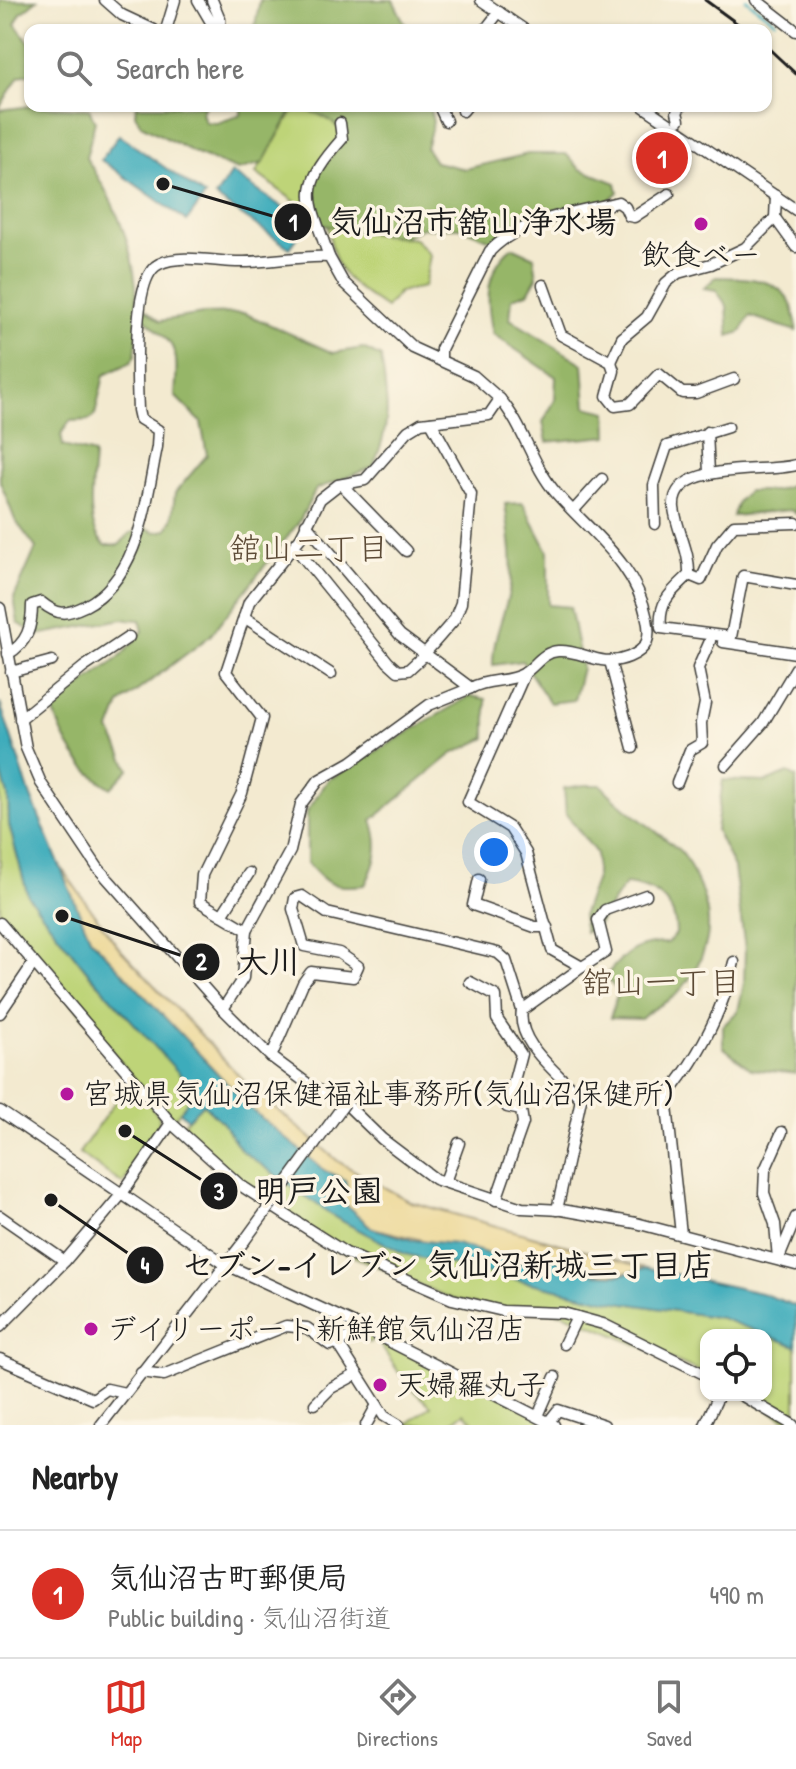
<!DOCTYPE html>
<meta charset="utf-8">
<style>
:root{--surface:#fff;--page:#f2f2f2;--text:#222;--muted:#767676;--line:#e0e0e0;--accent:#d93025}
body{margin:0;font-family:"Patrick Hand","Klee One",sans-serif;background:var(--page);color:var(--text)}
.controls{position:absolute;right:24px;bottom:24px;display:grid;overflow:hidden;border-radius:16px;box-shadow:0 2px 6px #0004}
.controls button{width:72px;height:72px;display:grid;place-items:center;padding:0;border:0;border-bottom:2px solid var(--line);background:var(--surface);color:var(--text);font:40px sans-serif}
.you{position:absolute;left:494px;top:852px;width:28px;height:28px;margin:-20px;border:6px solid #fff;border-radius:50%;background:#1a73e8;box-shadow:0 0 0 12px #1a73e833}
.badge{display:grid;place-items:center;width:52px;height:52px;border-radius:50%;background:var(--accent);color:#fff;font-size:26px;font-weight:700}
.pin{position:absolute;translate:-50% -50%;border:4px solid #fff;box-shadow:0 2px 8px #0006}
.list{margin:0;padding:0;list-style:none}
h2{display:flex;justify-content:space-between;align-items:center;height:104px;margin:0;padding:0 32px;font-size:34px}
h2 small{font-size:26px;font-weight:400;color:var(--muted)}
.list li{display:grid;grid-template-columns:52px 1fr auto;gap:24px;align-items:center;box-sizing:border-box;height:128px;padding:0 32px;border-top:2px solid var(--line)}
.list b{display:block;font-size:30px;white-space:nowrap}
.list p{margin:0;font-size:26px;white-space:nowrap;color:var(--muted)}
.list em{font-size:26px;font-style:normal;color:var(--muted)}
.icon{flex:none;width:44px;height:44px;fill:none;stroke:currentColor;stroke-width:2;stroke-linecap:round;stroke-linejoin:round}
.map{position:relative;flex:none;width:796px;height:1425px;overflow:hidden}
.search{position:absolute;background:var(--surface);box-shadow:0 2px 6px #0004;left:24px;right:24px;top:24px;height:88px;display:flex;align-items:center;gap:20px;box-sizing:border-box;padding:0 28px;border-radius:16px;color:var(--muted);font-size:30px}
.sheet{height:232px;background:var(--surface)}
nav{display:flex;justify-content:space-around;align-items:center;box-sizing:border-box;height:112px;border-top:2px solid var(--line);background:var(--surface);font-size:22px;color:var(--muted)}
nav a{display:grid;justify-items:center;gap:4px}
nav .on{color:var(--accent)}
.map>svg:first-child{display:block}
.green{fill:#bed478;stroke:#6d784a;stroke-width:2}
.forest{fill:#96b668;stroke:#596942;stroke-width:2;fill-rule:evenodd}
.sand{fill:#eeda9e;stroke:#857b5d;stroke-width:2}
.water{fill:#3dacbb;stroke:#2c646c;stroke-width:2}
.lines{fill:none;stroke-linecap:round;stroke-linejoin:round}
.stream{stroke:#3dacbb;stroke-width:3}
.minor-casing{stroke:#3c3b37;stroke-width:13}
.minor{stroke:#fff;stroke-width:10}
.rail{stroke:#1c1c1c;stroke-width:3}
.minor-bridge-casing{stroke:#3c3b37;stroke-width:13;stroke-linecap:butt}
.minor-bridge{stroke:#fff;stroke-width:10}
.poi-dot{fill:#b5179e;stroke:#fcf5e5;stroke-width:3}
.labels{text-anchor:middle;stroke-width:7;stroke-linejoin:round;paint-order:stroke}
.poi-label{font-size:30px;fill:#1c1c1c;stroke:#fcf5e5;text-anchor:start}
.neighbourhood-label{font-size:32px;fill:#5d4b37;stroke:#fcf5e5}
.leader{fill:none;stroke:#1c1c1c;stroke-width:3}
.callout-dot{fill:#1c1c1c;stroke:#fcf5e5;stroke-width:3}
.mark-label{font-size:24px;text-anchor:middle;font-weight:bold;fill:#fff}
.callout-label{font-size:32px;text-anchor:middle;font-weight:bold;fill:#1c1c1c;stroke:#fcf5e5;stroke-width:7;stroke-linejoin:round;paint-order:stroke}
</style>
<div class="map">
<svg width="796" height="1425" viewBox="0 0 796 1425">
<rect width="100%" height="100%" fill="#fcf5e5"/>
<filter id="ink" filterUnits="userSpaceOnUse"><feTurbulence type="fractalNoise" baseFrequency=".0125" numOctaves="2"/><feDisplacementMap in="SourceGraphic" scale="16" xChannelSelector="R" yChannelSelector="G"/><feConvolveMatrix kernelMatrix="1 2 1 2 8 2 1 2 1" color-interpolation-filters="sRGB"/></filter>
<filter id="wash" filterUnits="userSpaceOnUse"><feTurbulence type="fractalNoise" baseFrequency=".006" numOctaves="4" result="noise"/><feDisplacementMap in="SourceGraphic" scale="32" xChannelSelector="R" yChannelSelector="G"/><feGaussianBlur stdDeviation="1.8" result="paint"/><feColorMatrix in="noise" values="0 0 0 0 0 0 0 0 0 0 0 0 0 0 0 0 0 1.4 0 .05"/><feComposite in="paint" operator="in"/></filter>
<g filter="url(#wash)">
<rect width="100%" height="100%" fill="#f3ead0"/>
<g class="green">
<path d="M296,106h11l33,17 2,11 -31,70 -10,2 -45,-33z"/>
<path d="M325,214l10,15 80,10 15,16 -6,32 -25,5 -13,16c-48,-33 -50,-35 -61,-94z"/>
<path d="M0,769l8,26 1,30 19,71 60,77 108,118 -25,32 -171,-207z"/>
<path d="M129,1082l30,34v8l-36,60 -44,-31z"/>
<path d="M203,1104l20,19 18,27 95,68 69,36 200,46 116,18 75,28v79l-54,-30h24v-60h-60v39l-143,-61 -64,-3 -47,-11 -106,-46 -106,-68 -60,-58z"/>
<path d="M360,1329l182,85 -4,11h-61l-13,-12 -16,12h-42l25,-19 -25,-23 -31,-46 -6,6 -10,-8z"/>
</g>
<g class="forest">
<path d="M0,0h37l-16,13 -6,11 15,19v31l-11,2 -19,31z"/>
<path d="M260,0h133l15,30h-154z"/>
<path d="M31,106l58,3 6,12 -9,37c29,43 50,92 51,145l23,18 43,-7 41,-1 89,40 30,-5 18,9c7,47 11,65 -8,110l-57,22 -17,33 -89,114 -90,68 -10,26 19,39 -18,19c-33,-20 -47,-46 -59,-81l69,-51 22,-25 -3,-11 -17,-1 -86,16 -19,-12 -4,-25 22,-50 -21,-28 -15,-39v-371zM140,315c37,32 39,30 35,81l26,26 6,33 -32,38 -3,26 -5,11 -12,2 -9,-4 -16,5 -11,12h-14c-22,-20 -12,-64 -11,-91l-31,-8 -2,-12 9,-13 20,-1 5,-5 9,-40 26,-12 5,-7z"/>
<path d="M136,106h69l-3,6 3,10 12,1 24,-8v-9h188l4,16 -7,26 9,14 30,7 63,-15h38l14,15 36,14 2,9 -11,10 -51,8 -63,31 -32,-13h-39l-19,9 -81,-12 -8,-23 -2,-20 34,-45c-13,-18 -33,-30 -55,-25l-28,51 -25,7 -37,-14 -60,-31 -6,-11z"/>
<path d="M512,247l22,10 3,20 -9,16 -16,5 -2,21 73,45 3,43 21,5 1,24 -61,6 -4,-20 12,-22 1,-23 -63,-43c-7,-32 -9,-63 19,-87z"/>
<path d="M716,277c43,1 80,2 80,54l-46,-15 -9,16 -12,4 -2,-30 -11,-16 -12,-2z"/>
<path d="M796,484v30l-5,-4 -58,6 5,-15 10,-10h27z"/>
<path d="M523,503l25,48v54l22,2 12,61 -8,32 -24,3 -28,-42 -29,4c-1,-26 11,-48 16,-73 6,-29 0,-59 -4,-88z"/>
<path d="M470,696l16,3v39l-34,16 -80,66c9,25 5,42 -7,65 -33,3 -37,1 -58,-23v-51l21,-31z"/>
<path d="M788,773l8,4v297l-45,-5 -28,-22v-21l15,-15 6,-28 1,-34 -11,-81 -18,-38 7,-50 43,2z"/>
<path d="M585,785h16c24,27 54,43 80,67 7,7 10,18 15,27 20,41 15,71 -12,107 -11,16 -29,19 -43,33l-31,-1 8,-27 -10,-11v-7c19,-22 31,-30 59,-30l9,-9c0,-33 -20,-47 -51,-50l-31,46 -9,2 -3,-16 14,-38v-25l-30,-39 -2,-26z"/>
</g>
<path class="sand" d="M57,862l62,86 127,135 93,79 72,40 235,66c-51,15 -61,-2 -108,-15l-8,11h-7l-151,-36 -43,-38 16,-10 -20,-9 -72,-60 -163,-173z"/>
<g class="water">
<path d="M119,135l86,61 -18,25 -86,-61z"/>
<path d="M232,173l75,51 -17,24 -75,-51z"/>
<path d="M0,703l31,94 59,141 161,171 74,62 20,9 2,6 -18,4 43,38 40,12 44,4 67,20h7l8,-11 56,21 26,1 26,-7 115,25 35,13v40l-75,-28 -116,-18 -200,-46 -69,-36 -95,-68 -18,-27 -20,-19 -15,15 -8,-7 15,-21 -109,-121 -58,-74 -19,-71 -1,-30 -8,-26z"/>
</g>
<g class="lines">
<path class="stream" d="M746,0l29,21"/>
</g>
</g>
<g filter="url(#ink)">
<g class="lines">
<g class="minor-casing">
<g id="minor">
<path d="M105,0l17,15 32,15"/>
<path d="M198,0l17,29 5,-1v-9l-8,-19"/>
<path d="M481,0l44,30"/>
<path d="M756,0l40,31"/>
<path d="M166,30l9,-30"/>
<path d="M485,30l14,-18"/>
<path d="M439,106l7,15"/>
<path d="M643,106l153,104"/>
<path d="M463,111l4,-5"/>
<path d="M679,120l-2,-8 4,-6"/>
<path d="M776,196l-1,22 21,29"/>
<path d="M329,257c-20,-60 -33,-66 13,-118l-2,-16"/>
<path d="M543,285l18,50 50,27 11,-24 25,-21 19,-34 12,-10 33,-9 34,-16 30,-30"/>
<path d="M441,359v-10l49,-98c32,-33 85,-38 128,-49l7,5 4,9 5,1 35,-23"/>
<path d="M611,362l3,9 -7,25 8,10 15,-2 29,-30 23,19h14l38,-14"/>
<path d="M707,432l2,41"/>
<path d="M796,465c-31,9 -126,-5 -122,43 3,23 16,43 15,67 -18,17 -31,27 -28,53l70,9 12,-61 53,9"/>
<path d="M342,485l64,66"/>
<path d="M574,510l28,-31"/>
<path d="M306,524l94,111 71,53c18,-10 36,-5 52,-14 12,-7 19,-22 35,-23 24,-2 42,18 71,6 19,-8 22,-19 18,-38 -11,-56 -56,-86 -91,-126 -24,-28 -32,-66 -56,-94"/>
<path d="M655,524l-1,-39 13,-39 61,-19"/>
<path d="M294,546l94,116 10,9 10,-1 12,-11 34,-39 7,-17 10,-109 -40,-72"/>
<path d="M689,575l12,5 16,-35 17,-20 62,-2"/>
<path d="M0,608l26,140 15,35 57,85 125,141"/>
<path d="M244,617l87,57"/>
<path d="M723,642l73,11"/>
<path d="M8,654c19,-11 24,-27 24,-49l9,-3c17,14 25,13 44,4 55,-28 61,-106 72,-159l1,-17 -18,-11 -2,-9c-1,-29 -7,-133 21,-146 22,-11 60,-1 85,-2 27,0 60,-7 85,-5l14,25 70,66 61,28 26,23 -11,16 -68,8 -13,8 -43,49 -27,5 -18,14 -19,38 -52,65 -23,70 36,46 -20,75 -40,82 -2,27 47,28 -4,48 -20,31 46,46 43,32 33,16 37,36 53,40 87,29 40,2 74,13 160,42"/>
<path d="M610,661l23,87"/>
<path d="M11,672l41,-11"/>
<path d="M525,673l-57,129 42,26 16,25 26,97 30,17 24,-15 -8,-32 7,-10 41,-15"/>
<path d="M20,719l64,-52 45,-30"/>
<path d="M726,765l37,-42 33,-55"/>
<path d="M677,783l13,-33 12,-7 -1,-20 4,-20 -7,-35 12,-27"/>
<path d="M479,879l-6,26 62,22h12"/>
<path d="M222,915l27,-42"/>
<path d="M0,923l171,200 69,62 49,32 57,36 106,46 51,12 60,2 40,11 103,51"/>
<path d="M247,930l43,-79 11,-47 18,-24 32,-18 78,-57 42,-17"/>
<path d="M470,982l26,14 1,23 24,35 -14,53 14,3 2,13 -27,77"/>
<path d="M0,1013l33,-49"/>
<path d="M271,1057l32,-74 8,-11 42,5 5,-11 -19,-13 -35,-7 -11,-37 2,-11 7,-2 25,17 171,40 8,7 16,50"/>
<path d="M0,1111l225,153 132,61 197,100"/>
<path d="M445,1182l14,-39"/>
<path d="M557,1210l24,-111c-20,-25 -65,-54 -59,-89l60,-43"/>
<path d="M0,1216l65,45"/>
<path d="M681,1234l-15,-137c32,-39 57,-86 68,-135"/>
<path d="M779,1258l17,-41"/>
<path d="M778,1259l-3,-35 -11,-31 1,-23 17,-38"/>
<path d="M0,1327l65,-66 56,-66 50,-72"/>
<path d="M337,1342l47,74 15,9"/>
<path d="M564,1344l13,-27"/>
<path d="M0,1359l93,40 14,-10 18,4"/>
<path d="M141,1372l23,3 122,-49 21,2 23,17 22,-9 5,-11"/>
<path d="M741,1395l52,30"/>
<path d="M315,1404l16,-16 26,-14"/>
<path d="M538,1416l17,-39"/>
<path d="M547,1424l11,-14 46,15"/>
<path d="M101,1425l144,-185"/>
<path d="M366,1425l11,-20"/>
<path d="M705,1425l14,-30"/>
</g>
</g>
<use href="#minor" class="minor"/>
<g class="rail">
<path d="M705,0l41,30"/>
<path d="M766,46l30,28"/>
</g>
<g class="minor-bridge-casing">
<path id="minor-bridge" d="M245,1240l100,-137"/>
</g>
<use href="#minor-bridge" class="minor-bridge"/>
</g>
</g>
<g class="poi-dot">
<circle cx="701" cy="224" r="8"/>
<circle cx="67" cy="1094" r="8"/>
<circle cx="91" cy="1329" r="8"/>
<circle cx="380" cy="1385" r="8"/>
</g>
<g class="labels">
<g class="poi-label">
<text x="701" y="265" text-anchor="middle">飲食ベー</text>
<text x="83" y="1104">宮城県気仙沼保健福祉事務所(気仙沼保健所)</text>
<text x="107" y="1339">デイリーポート新鮮館気仙沼店</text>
<text x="396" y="1395">天婦羅丸子</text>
</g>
<g class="neighbourhood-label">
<text x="309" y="559">舘山二丁目</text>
<text x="661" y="993">舘山一丁目</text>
</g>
</g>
<path class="leader" d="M163 184L293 222M62 916L201 962M125 1131L219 1191M51 1200L145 1265"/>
<g class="callout-dot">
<circle cx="163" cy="184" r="8"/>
<circle cx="62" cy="916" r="8"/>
<circle cx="125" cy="1131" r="8"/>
<circle cx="51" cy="1200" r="8"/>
<circle cx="293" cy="222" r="20"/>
<circle cx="201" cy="962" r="20"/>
<circle cx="219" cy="1191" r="20"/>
<circle cx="145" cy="1265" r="20"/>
</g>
<g class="mark-label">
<text x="293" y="231">1</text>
<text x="201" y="970">2</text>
<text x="219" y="1200">3</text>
<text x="145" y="1274">4</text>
</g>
<g class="callout-label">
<text x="473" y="233">気仙沼市舘山浄水場</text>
<text x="269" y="973">大川</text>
<text x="319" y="1202">明戸公園</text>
<text x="448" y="1276">セブン-イレブン 気仙沼新城三丁目店</text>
</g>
</svg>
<div class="controls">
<button><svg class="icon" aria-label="locate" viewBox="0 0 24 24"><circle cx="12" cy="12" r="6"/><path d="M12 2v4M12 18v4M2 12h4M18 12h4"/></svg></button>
</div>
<div class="you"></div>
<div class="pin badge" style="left:662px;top:158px">1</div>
<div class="search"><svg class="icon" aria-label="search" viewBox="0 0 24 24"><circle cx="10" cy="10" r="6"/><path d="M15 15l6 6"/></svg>Search here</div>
</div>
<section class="sheet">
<h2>Nearby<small></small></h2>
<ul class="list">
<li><span class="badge">1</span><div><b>気仙沼古町郵便局</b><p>Public building · 気仙沼街道</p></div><em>490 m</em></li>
</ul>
</section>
<nav>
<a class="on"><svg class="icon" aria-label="map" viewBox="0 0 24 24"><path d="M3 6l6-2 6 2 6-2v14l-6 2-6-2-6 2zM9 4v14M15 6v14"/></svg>Map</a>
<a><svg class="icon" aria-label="directions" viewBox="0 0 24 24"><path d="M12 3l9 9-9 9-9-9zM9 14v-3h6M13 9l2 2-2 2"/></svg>Directions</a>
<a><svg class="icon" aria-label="saved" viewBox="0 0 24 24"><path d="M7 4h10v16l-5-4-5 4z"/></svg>Saved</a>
</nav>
